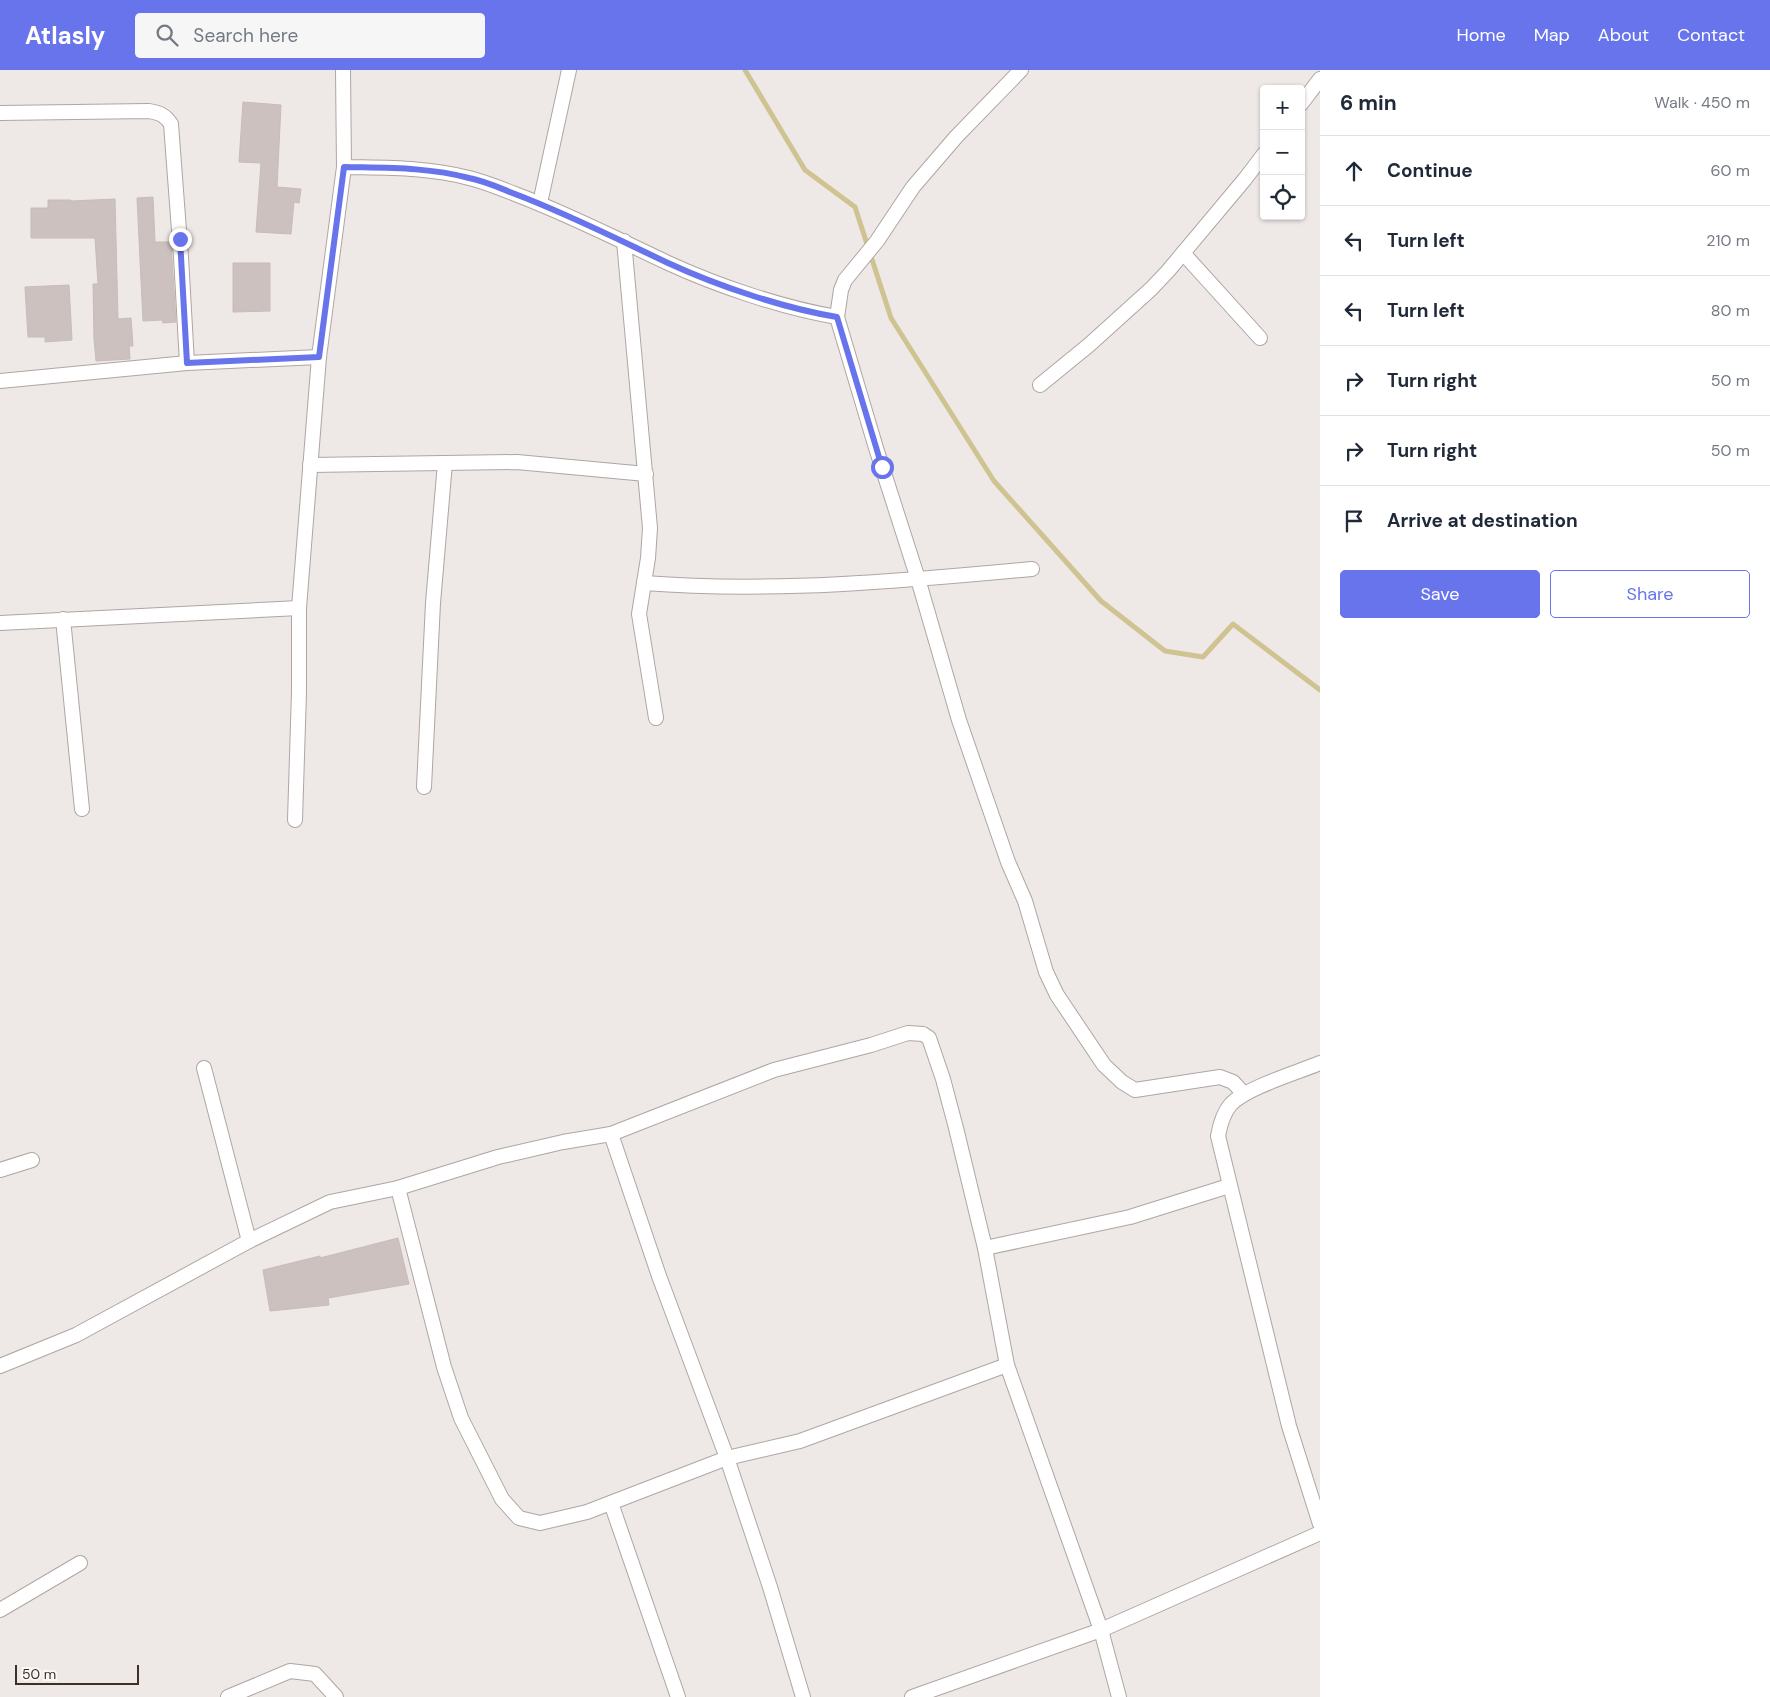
<!DOCTYPE html>
<meta charset="utf-8">
<style>
:root{--surface:#fff;--page:#f6f6f7;--text:#1f2937;--muted:#747a83;--line:#e0e1e3;--accent:#6774eb}
body{margin:0;font-family:"DM Sans",sans-serif;background:var(--page);color:var(--text)}
.controls{position:absolute;right:15px;top:15px;display:grid;overflow:hidden;border-radius:5px;box-shadow:0 1px 4px #0004}
.controls button{width:45px;height:45px;display:grid;place-items:center;padding:0;border:0;border-bottom:1px solid var(--line);background:var(--surface);color:var(--text);font:25px sans-serif}
.scale{position:absolute;left:15px;bottom:12px;width:124px;box-sizing:border-box;padding-left:5px;border:2px solid #3f3025;border-top:0;font-size:14px;line-height:18px;white-space:nowrap;color:#3f3025;-webkit-text-stroke:4px #faf7f6;paint-order:stroke}
.stop{position:absolute;width:15px;height:15px;margin:-11px;border:4px solid #6774eb;border-radius:50%;background:#fff}
.stop.end{background:#6774eb;border-color:#fff;box-shadow:0 1px 5px #0008}
.list{margin:0;padding:0;list-style:none}
h2{display:flex;justify-content:space-between;align-items:center;height:65px;margin:0;padding:0 20px;font-size:21px}
h2 small{font-size:16px;font-weight:400;color:var(--muted)}
.list li{display:grid;grid-template-columns:32px 1fr auto;gap:15px;align-items:center;box-sizing:border-box;height:70px;padding:0 20px;border-top:1px solid var(--line)}
.list b{display:block;font-size:19px;white-space:nowrap}
.list em{font-size:16px;font-style:normal;color:var(--muted)}
.actions{display:flex;gap:10px;padding:15px 20px}
.actions a{flex:1;padding:11px 0;border:1px solid var(--accent);border-radius:5px;text-align:center;font-size:18px;color:var(--accent)}
.actions .main{background:var(--accent);color:#fff}
.icon{flex:none;width:28px;height:28px;fill:none;stroke:currentColor;stroke-width:2;stroke-linecap:round;stroke-linejoin:round}
.map{position:relative;flex:none;width:1320px;height:1627px;overflow:hidden}
header{display:flex;align-items:center;gap:30px;box-sizing:border-box;height:70px;padding:0 25px;background:var(--accent);color:#fff}
header strong{font-size:24px}
nav{display:flex;gap:28px;margin-inline-start:auto;font-size:18px}
.search{width:350px;height:45px;background:var(--page);display:flex;align-items:center;gap:12px;box-sizing:border-box;padding:0 18px;border-radius:5px;color:var(--muted);font-size:19px}
main{display:flex}
aside{flex:1;background:var(--surface)}
.map>svg:first-child{display:block}
.lines{fill:none;stroke-linecap:round;stroke-linejoin:round}
.stream{stroke:#cfc491;stroke-width:5}
.building{fill:#ccc1bf;stroke:#c7bcb8}
.minor-casing{stroke:#afa6a1;stroke-width:16}
.minor{stroke:#fff;stroke-width:14}
.route{stroke:#6774eb;stroke-width:6}
</style>
<header>
<strong>Atlasly</strong>
<div class="search"><svg class="icon" aria-label="search" viewBox="0 0 24 24"><circle cx="10" cy="10" r="6"/><path d="M15 15l6 6"/></svg>Search here</div>
<nav><a>Home</a><a>Map</a><a>About</a><a>Contact</a></nav>
</header>
<main>
<div class="map">
<svg width="1320" height="1627" viewBox="0 0 1320 1627">
<rect width="100%" height="100%" fill="#eee8e6"/>
<g class="lines">
<path class="stream" d="M745,0l60,100 50,37 36,111 103,163 107,120 64,50 38,6 30,-33 87,66"/>
</g>
<g class="building">
<path d="M243,32l38,3 -4,82 24,2 -2,14 -5,-1 -3,32 -35,-2 5,-69 -22,-1z"/>
<path d="M153,127l2,45h16l5,80 -13,1 -1,-3 -19,1 -6,-123z"/>
<path d="M115,129l3,120 13,-1 2,28h-4l1,13 -34,2 -2,-22 -1,-55h5l-3,-46h-64v-30h17v-8h23v1z"/>
<path d="M233,193h37v48l-37,1z"/>
<path d="M69,215l3,55 -27,2v-5h-17l-3,-50z"/>
<path d="M398,1168l11,46 -81,14 1,7 -59,6 -7,-41 57,-14v2z"/>
</g>
<g class="lines">
<g class="minor-casing">
<g id="minor">
<path d="M1301,34l19,-25"/>
<path d="M0,43l149,-2c11,2 16,4 22,13l10,133 6,106"/>
<path d="M344,97c42,1 84,0 125,11 16,4 31,10 46,16 53,20 102,45 153,69 50,23 115,45 169,54l39,131 42,131 41,141 49,142 17,39 21,71 11,23 47,70 18,17 13,8 85,-13 13,5 11,12"/>
<path d="M540,133l29,-133"/>
<path d="M624,171l26,287 -2,30 -9,56 17,104"/>
<path d="M1183,183l77,85"/>
<path d="M837,247l4,-27 4,-10 32,-39 36,-54 43,-50 65,-67"/>
<path d="M0,311l187,-18 132,-6"/>
<path d="M1040,315l49,-40 62,-56 17,-18 77,-92 19,-25"/>
<path d="M310,395l207,-3 129,12"/>
<path d="M644,513c129,10 260,-2 388,-14"/>
<path d="M63,549l19,190"/>
<path d="M0,553l299,-15"/>
<path d="M424,717l9,-184 12,-140"/>
<path d="M295,750l4,-128v-84l20,-251 25,-190 -1,-97"/>
<path d="M1320,993c-24,10 -72,24 -89,41 -8,9 -11,21 -13,32l71,290 31,98"/>
<path d="M204,998l45,173"/>
<path d="M611,1064l48,142 68,182 43,129 33,110"/>
<path d="M0,1100l32,-10"/>
<path d="M398,1118l46,179 17,51 41,81 17,19 21,5 47,-11 140,-54 73,-17 207,-76"/>
<path d="M985,1178l145,-31 99,-31"/>
<path d="M0,1296l76,-31 173,-94 81,-39 68,-14 100,-31 65,-15 48,-8 163,-64 97,-25 37,-12 15,1 6,4 14,41 13,49 29,120 22,117 94,265 18,67"/>
<path d="M611,1433l67,194"/>
<path d="M0,1540l80,-47"/>
<path d="M228,1627l62,-26 25,3 21,23"/>
<path d="M912,1627l189,-67 219,-97"/>
</g>
</g>
<use href="#minor" class="minor"/>
</g>
<g class="lines">
<path class="route" d="M180,169l7,124 132,-6 25,-190c42,1 84,0 125,11 16,3 31,10 46,16 53,20 102,45 153,69 50,23 115,45 169,54l45,150"/>
</g>
</svg>
<div class="controls">
<button>+</button>
<button>−</button>
<button><svg class="icon" aria-label="locate" viewBox="0 0 24 24"><circle cx="12" cy="12" r="6"/><path d="M12 2v4M12 18v4M2 12h4M18 12h4"/></svg></button>
</div>
<div class="scale">50 m</div>
<div class="stop" style="left:882px;top:397px"></div>
<div class="stop end" style="left:180px;top:169px"></div>
</div>
<aside>
<h2>6 min<small>Walk · 450 m</small></h2>
<ul class="list">
<li><svg class="icon" aria-label="ahead" viewBox="0 0 24 24"><path d="M12 20V5M6 11l6-6 6 6"/></svg><div><b>Continue</b></div><em>60 m</em></li>
<li><svg class="icon" aria-label="left" viewBox="0 0 24 24"><path d="M17 20v-9H6M10 6l-5 5 5 5"/></svg><div><b>Turn left</b></div><em>210 m</em></li>
<li><svg class="icon" aria-label="left" viewBox="0 0 24 24"><path d="M17 20v-9H6M10 6l-5 5 5 5"/></svg><div><b>Turn left</b></div><em>80 m</em></li>
<li><svg class="icon" aria-label="right" viewBox="0 0 24 24"><path d="M7 20v-9h11M14 6l5 5-5 5"/></svg><div><b>Turn right</b></div><em>50 m</em></li>
<li><svg class="icon" aria-label="right" viewBox="0 0 24 24"><path d="M7 20v-9h11M14 6l5 5-5 5"/></svg><div><b>Turn right</b></div><em>50 m</em></li>
<li><svg class="icon" aria-label="arrive" viewBox="0 0 24 24"><path d="M6 21V4h12l-3 4 3 4H6"/></svg><div><b>Arrive at destination</b></div></li>
</ul>
<div class="actions"><a class="main">Save</a><a>Share</a></div>
</aside>
</main>
